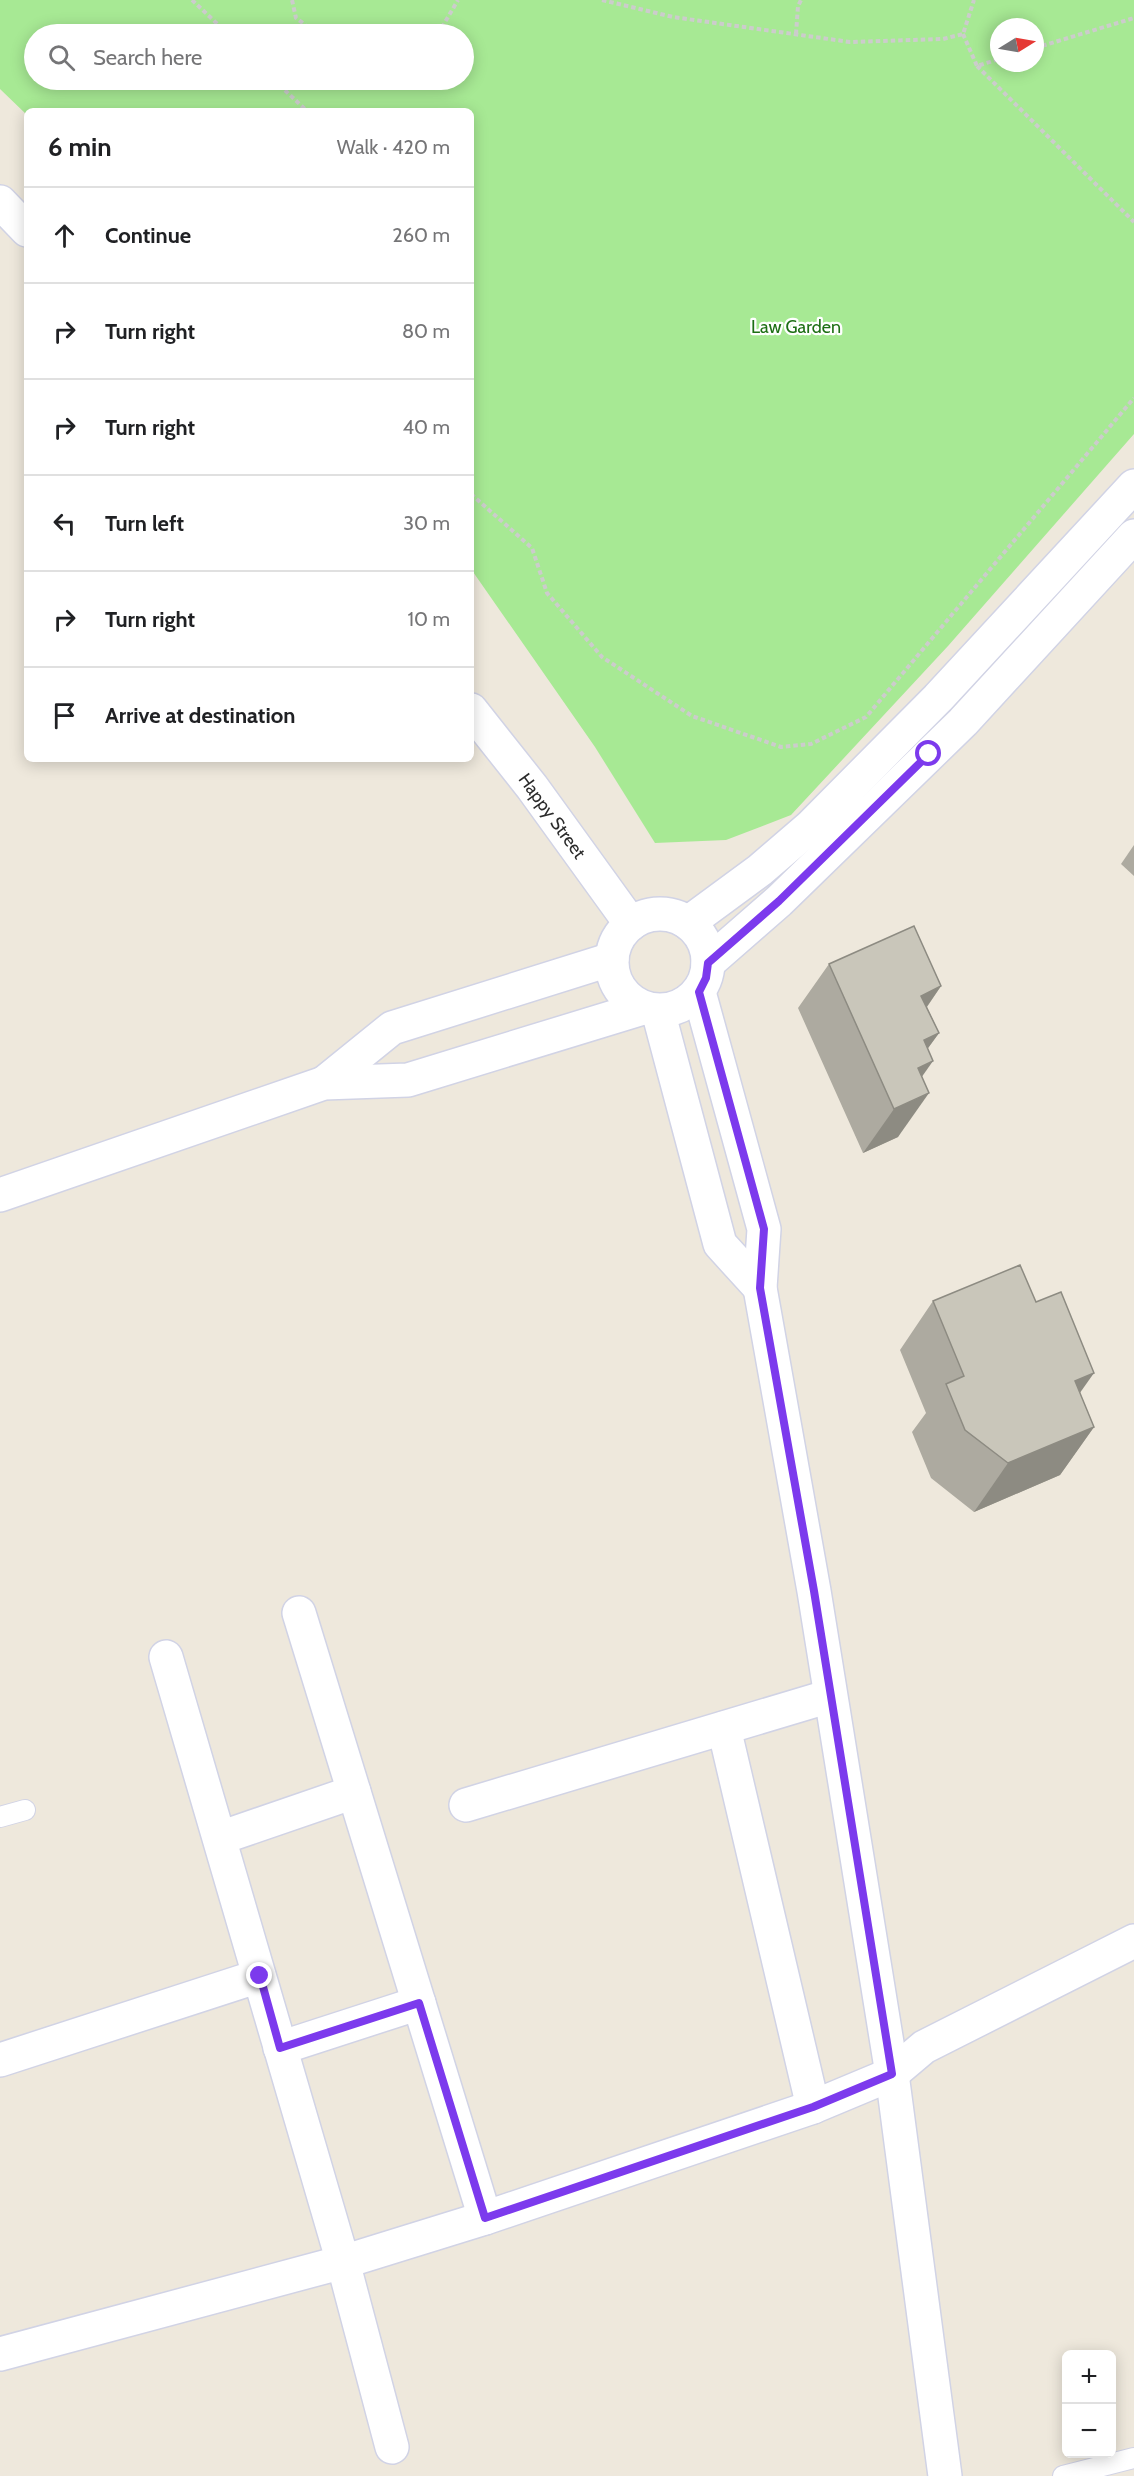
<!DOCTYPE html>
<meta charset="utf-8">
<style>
:root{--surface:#fff;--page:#f6f6f6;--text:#202124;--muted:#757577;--line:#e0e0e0}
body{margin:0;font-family:Cabin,sans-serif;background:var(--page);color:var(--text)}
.controls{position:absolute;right:18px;bottom:18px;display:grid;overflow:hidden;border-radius:9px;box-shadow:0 3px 15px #0003}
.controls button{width:54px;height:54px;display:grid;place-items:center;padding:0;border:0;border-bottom:2px solid var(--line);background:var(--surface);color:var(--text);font:30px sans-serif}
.compass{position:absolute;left:990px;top:18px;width:54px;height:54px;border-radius:50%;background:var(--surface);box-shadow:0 3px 15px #0003;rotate:79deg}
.stop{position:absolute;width:18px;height:18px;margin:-14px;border:4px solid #7c3aed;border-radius:50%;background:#fff}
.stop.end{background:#7c3aed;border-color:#fff;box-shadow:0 2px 6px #0008}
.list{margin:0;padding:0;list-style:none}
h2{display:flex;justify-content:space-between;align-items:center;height:78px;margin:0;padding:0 24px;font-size:26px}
h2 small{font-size:20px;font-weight:400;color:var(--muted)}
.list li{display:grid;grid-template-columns:39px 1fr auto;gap:18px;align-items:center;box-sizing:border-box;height:96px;padding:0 24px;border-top:2px solid var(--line)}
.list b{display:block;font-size:22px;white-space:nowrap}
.list em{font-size:20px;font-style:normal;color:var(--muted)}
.icon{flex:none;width:33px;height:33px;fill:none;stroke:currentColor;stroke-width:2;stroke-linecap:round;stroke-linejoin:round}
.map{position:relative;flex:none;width:1134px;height:2476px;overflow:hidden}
.search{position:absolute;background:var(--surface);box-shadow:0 3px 15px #0003;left:24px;top:24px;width:450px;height:66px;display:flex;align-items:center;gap:15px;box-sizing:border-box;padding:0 21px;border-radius:33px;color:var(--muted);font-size:22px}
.panel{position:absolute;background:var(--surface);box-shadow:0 3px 15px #0003;left:24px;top:108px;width:450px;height:654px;border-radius:9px}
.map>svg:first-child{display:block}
.green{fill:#a7e994;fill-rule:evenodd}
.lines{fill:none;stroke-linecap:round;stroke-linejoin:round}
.lane-casing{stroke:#d1d3e5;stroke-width:22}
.street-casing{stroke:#d1d3e5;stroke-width:36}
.secondary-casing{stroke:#d1d3e5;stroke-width:36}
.path{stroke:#ccc;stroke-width:4;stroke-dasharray:4.5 3;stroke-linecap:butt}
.lane{stroke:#fff;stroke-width:20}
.street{stroke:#fff;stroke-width:33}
.secondary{stroke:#fff;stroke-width:33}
.wall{fill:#adaaa0}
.shaded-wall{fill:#8d8b82}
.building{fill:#c9c6ba;stroke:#8d8b82;stroke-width:1.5}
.route{stroke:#7c3aed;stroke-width:8}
.labels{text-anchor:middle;stroke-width:4.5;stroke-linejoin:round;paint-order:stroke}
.park-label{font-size:18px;fill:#1d6f14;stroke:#fff}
.street-label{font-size:18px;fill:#2b2b2b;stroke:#fff}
</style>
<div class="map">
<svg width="1134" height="2476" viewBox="0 0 1134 2476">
<rect width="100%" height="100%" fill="#eee8dc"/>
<path class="green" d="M0,0h1134v434l-186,212 -157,169 -65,25 -71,3 -60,-96 -124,-178v-458h-444v4l-27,-26zM999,27h36v36h-36zM34,34h430v46h-430z"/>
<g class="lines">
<g class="lane-casing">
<g id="lane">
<path d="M0,1817l25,-7"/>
<path d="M1063,2476l71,-18"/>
</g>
</g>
<g class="street-casing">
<g id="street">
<path d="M299,1613l186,605"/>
<path d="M166,1657l177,605 49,185"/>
<path d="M724,1728l89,379"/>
<path d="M466,1805l364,-109"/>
<path d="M220,1838l134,-46"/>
<path d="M280,2048l139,-45"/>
<path d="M0,2060l259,-84"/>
<path d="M0,2354l343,-92 142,-44 328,-111 79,-33 32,-27 210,-106"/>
</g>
</g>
<g class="secondary-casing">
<g id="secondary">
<path d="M0,202l27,28"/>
<path d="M471,710l61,77 99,137"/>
<circle cx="660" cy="962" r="48"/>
<path d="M688,923l72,-53 50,-43 128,-129 196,-212"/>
<path d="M708,963l71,-62 184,-179 171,-186"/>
<path d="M699,992l65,237 -4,59 54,303 78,483 53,402"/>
<path d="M658,1011l62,233 40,44"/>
<path d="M324,1083l68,-55 220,-69"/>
<path d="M0,1195l324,-112 84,-3 235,-72"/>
</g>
</g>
<g class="path">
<path d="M192,0l36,34"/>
<path d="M292,0l4,18 21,16"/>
<path d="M602,0l71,17 177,25 93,-3 20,-5 11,-34"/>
<path d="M438,34l20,-34"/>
<path d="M796,34l2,-28 3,-6"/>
<path d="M963,34l14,32 22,-7"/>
<path d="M1035,48l99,-30"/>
<path d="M977,66l157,156"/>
<path d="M274,80l33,31"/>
<path d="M471,494l61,54 15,45 55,64 90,59 89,31 30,-3 55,-27 268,-319"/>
</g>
<use href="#lane" class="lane"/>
<use href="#street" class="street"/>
<use href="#secondary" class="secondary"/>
</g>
<g class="wall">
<path d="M1134,845v31l-13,-12z"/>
<path d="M829,964l112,22 -14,21 12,26 -11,15 -6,28 -24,61 -35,16 -65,-145z"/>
<path d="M933,1301l103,1 44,91 14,34 -34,48 -86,37 -43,-34 -19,-46 14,-19 -26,-63z"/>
</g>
<g class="shaded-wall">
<path d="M941,986l-31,45 11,-35z"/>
<path d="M939,1033l-32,44 17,-37z"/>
<path d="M933,1061l-31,44 16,-37z"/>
<path d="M929,1093l-31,44 -35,16 31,-44z"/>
<path d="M1094,1373l-34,48 15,-40z"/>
<path d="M1094,1427l-34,48 -86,37 34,-49z"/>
</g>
<g class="building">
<path d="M914,926l27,60 -20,10 18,37 -15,7 9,21 -15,7 11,25 -35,16 -65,-145z"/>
<path d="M1020,1265l16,37 25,-10 33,81 -19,8 19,46 -86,36 -43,-33 -19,-46 18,-8 -31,-75z"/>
</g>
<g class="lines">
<path class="route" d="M260,1976l20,72 139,-45 66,215 328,-111 79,-33 -78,-483 -54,-303 4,-59 -65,-237 7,-14 2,-15 71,-62 150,-147"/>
</g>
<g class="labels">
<g class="park-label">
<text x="796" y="333">Law Garden</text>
</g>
<g class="street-label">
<text transform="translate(552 816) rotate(54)" y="6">Happy Street</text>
</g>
</g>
</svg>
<div class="controls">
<button>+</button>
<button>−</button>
</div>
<svg class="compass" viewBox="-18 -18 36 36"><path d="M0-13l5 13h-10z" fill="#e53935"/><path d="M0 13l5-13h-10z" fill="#757577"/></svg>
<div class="stop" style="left:929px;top:754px"></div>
<div class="stop end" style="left:260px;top:1976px"></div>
<div class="search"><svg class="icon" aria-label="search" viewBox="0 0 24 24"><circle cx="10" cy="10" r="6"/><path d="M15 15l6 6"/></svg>Search here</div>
<section class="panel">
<h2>6 min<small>Walk · 420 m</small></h2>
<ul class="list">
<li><svg class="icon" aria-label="ahead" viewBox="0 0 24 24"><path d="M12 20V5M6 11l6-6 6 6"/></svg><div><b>Continue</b></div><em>260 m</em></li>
<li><svg class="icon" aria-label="right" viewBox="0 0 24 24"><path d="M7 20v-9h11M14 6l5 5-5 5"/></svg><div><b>Turn right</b></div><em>80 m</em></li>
<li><svg class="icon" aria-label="right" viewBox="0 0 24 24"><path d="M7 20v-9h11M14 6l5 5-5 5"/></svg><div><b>Turn right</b></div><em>40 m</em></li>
<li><svg class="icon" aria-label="left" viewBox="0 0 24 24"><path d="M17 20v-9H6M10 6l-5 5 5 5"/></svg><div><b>Turn left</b></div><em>30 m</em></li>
<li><svg class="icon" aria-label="right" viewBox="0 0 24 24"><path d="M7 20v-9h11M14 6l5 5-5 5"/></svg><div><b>Turn right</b></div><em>10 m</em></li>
<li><svg class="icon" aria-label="arrive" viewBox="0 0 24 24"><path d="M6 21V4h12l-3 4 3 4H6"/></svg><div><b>Arrive at destination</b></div></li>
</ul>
</section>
</div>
